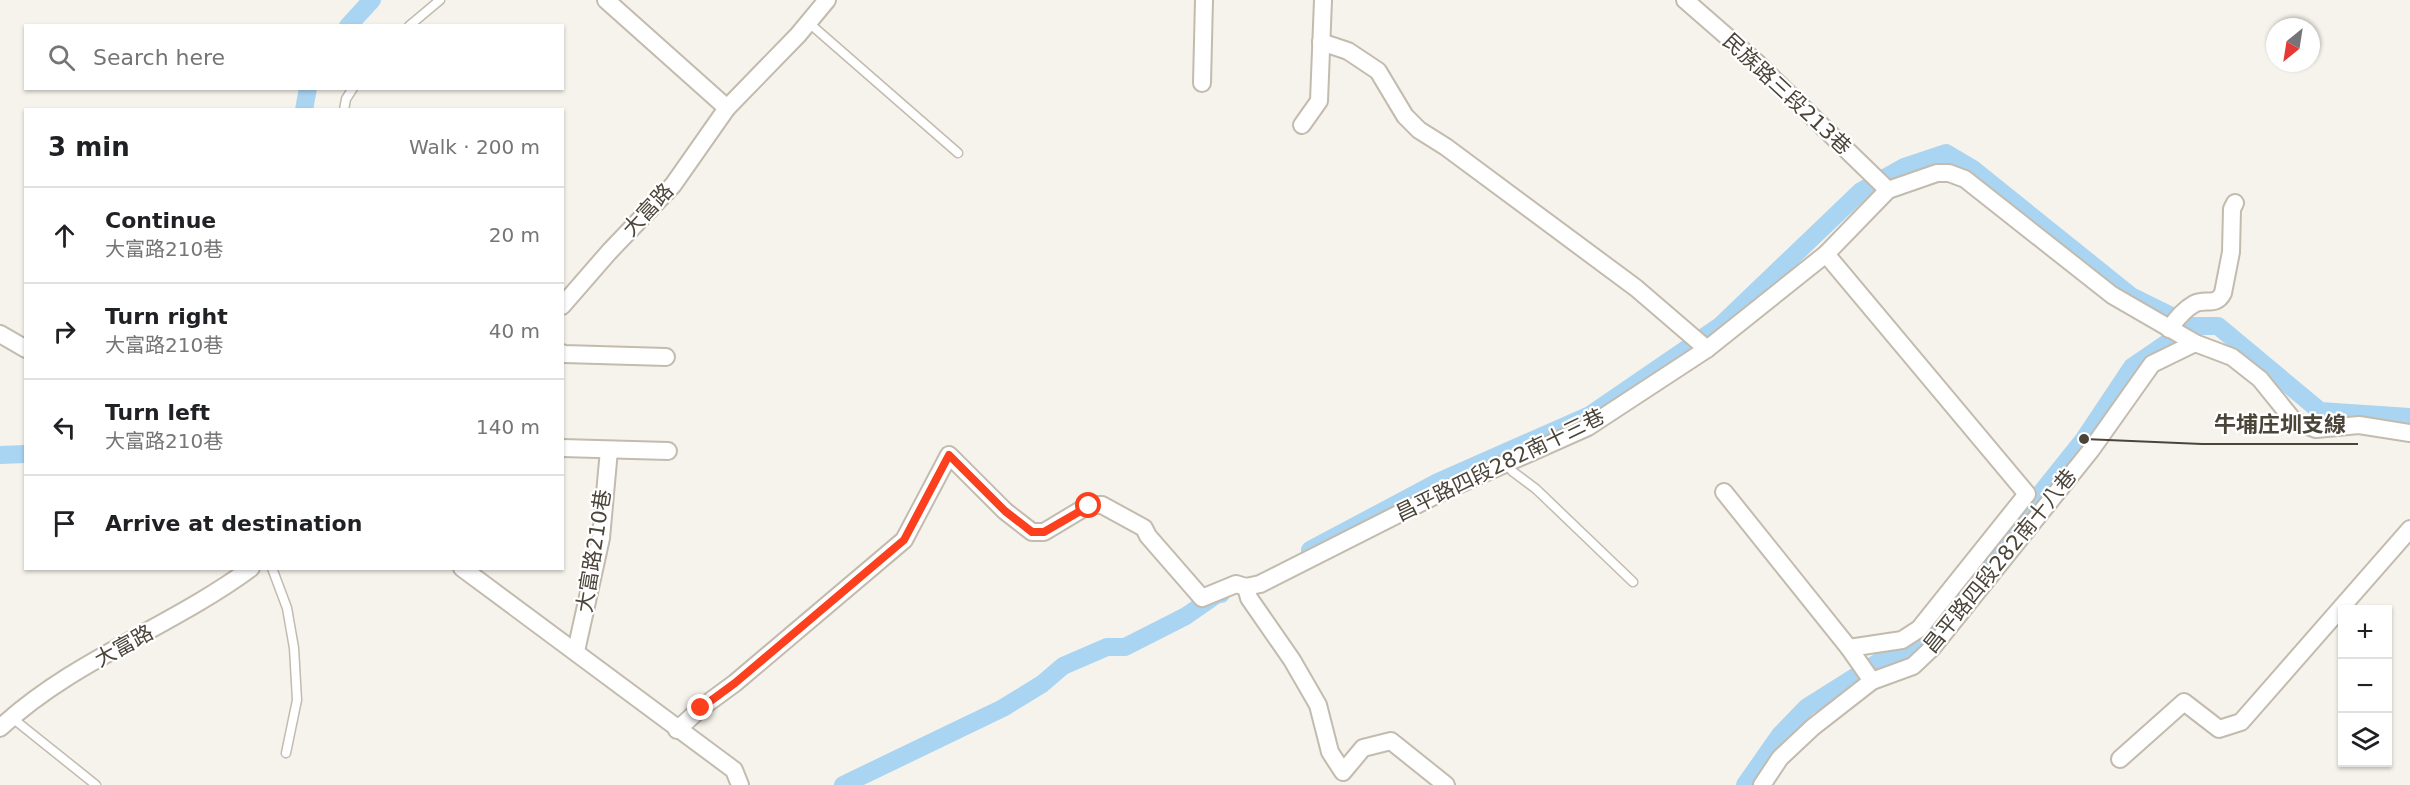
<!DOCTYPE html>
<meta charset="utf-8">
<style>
:root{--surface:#fff;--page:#f6f6f6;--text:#202124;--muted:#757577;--line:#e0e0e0}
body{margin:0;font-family:"DejaVu Sans","Noto Sans TC",sans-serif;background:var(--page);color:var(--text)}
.controls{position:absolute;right:18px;bottom:18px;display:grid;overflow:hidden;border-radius:0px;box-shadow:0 2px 4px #0004}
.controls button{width:54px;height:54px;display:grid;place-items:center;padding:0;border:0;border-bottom:2px solid var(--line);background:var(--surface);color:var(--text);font:30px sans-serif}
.compass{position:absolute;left:2266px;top:18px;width:54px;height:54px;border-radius:50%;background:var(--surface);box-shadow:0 2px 4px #0004;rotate:210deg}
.stop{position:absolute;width:18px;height:18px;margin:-14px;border:4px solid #fc3f1d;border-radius:50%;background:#fff}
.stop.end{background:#fc3f1d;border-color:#fff;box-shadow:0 2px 6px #0008}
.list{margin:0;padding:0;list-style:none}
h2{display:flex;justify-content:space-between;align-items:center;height:78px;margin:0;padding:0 24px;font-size:26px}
h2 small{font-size:20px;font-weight:400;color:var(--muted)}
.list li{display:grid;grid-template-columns:39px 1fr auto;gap:18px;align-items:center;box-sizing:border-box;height:96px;padding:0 24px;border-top:2px solid var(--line)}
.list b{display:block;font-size:22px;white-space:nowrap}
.list p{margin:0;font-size:20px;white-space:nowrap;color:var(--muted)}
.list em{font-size:20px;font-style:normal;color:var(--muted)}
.icon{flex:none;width:33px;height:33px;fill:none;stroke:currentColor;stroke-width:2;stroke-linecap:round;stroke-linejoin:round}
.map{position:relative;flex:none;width:2410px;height:785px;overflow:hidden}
.search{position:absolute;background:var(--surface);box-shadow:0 2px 4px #0004;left:24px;top:24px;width:540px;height:66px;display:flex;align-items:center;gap:15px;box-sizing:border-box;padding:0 21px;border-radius:0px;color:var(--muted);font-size:22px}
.panel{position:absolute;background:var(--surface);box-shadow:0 2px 4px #0004;left:24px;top:108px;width:540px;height:462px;border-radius:0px}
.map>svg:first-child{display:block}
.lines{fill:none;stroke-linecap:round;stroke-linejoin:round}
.canal{stroke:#a9d4f2;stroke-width:18}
.service-casing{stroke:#c2bbae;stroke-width:11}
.minor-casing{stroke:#c2bbae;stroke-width:20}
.service{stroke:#fff;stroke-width:8}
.minor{stroke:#fff;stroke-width:16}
.route{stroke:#fc3f1d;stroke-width:8}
.labels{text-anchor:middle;stroke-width:4.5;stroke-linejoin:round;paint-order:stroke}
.street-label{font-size:21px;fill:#4b4439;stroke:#fff}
.leader{fill:none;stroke:#4b4439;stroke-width:2}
.callout-dot{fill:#4b4439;stroke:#fff;stroke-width:2}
.callout-label{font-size:22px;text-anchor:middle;font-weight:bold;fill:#4b4439;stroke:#fff;stroke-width:4.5;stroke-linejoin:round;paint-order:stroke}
</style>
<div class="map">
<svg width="2410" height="785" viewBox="0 0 2410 785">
<rect width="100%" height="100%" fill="#f6f3ec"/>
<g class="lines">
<g class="canal">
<path d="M348,26l24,-26"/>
<path d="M304,110l4,-22"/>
<path d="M0,455l26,-1"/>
<path d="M1310,550l128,-68 152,-67 130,-89 141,-135 43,-24 42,-14 27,16 158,127 61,30"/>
<path d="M843,785l160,-77 39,-24 21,-18 44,-19h18l61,-31 30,-21 5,-1"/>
<path d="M1745,785l35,-50 27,-28 73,-46 29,-8 20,-20 155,-194 48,-72 60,-41h26l102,85 90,6"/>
</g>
<g class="service-casing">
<g id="service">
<path d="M809,23l149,130"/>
<path d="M409,26l31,-26"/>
<path d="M344,110l2,-11 7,-11"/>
<path d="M1507,463l5,8 24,18 97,93"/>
<path d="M272,568l15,40 7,40 3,52 -11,53"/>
<path d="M11,717l85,68"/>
</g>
</g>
<g class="minor-casing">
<g id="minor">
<path d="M606,0l121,108"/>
<path d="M1685,0l70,61 133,129"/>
<path d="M1321,42l27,9 30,20 27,45 14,14 27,17 190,141 71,61"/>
<path d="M1202,83l2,-83"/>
<path d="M1302,125l17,-24 4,-101"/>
<path d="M562,306l47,-54 64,-67 54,-77 71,-73 29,-35"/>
<path d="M2169,329c7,-9 14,-19 25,-25 11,-6 22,3 29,-11l8,-41 1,-43 3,-6"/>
<path d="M0,334l26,15"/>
<path d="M562,353l2,1 102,3"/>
<path d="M562,448l106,3"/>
<path d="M1724,492l125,156 53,-8 17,-11 108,-135 -201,-240"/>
<path d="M462,568l272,202 6,15"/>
<path d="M1246,587l3,11 43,62 26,45 12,47 13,20 20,-24 28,-7 55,44"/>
<path d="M1849,648l23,33"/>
<path d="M576,651l25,-113 8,-88"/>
<path d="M0,728c73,-68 171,-101 251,-160"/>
<path d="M677,730l24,-22 34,-25 169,-143 45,-85 56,56 27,21h12l45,-27h13l42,23 4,8 54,62 34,-14 10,3 14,-3 184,-93 144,-64 119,-78 119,-95 62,-64 49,-17h12l16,6 147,116 83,48 37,14 28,22 34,42 22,8 43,-4 51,8"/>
<path d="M2120,759l64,-57 35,27 22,-7 169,-193"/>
<path d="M1762,785l18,-27 33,-31 59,-46 41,-15 19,-18 159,-198 61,-86 43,-21"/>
</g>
</g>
<use href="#service" class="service"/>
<use href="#minor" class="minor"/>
</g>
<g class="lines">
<path class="route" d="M701,708l34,-25 169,-143 45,-85 56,56 27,21h12l45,-26"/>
</g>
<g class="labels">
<g class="street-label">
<text transform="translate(1787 94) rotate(43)" y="7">民族路三段213巷</text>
<text transform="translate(648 210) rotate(-47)" y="7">大富路</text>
<text transform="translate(1500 465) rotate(-26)" y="7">昌平路四段282南十三巷</text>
<text transform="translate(594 551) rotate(-81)" y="7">大富路210巷</text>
<text transform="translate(2000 561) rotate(-51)" y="7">昌平路四段282南十八巷</text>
<text transform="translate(124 646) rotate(-29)" y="7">大富路</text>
</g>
</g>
<path class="leader" d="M2084 439L2202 444H2358"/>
<circle class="callout-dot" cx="2084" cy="439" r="6"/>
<g class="callout-label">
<text x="2280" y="432">牛埔庄圳支線</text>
</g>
</svg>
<div class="controls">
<button>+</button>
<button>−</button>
<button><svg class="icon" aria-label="layers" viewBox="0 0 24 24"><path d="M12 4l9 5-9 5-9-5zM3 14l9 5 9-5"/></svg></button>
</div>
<svg class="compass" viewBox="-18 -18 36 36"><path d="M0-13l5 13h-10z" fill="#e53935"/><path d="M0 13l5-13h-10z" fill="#757577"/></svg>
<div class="stop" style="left:1089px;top:506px"></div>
<div class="stop end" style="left:701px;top:708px"></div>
<div class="search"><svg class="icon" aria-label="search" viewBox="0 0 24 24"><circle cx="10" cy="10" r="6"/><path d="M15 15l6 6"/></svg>Search here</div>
<section class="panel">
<h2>3 min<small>Walk · 200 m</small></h2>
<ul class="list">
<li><svg class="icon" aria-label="ahead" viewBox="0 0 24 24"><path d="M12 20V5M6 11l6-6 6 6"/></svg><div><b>Continue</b><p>大富路210巷</p></div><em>20 m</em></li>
<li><svg class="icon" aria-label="right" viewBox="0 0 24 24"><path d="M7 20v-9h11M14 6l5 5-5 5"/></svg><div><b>Turn right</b><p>大富路210巷</p></div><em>40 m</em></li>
<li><svg class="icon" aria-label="left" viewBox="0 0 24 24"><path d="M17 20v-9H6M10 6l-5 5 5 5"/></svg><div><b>Turn left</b><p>大富路210巷</p></div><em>140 m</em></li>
<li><svg class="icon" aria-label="arrive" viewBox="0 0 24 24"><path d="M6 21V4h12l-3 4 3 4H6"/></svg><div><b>Arrive at destination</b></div></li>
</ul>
</section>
</div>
